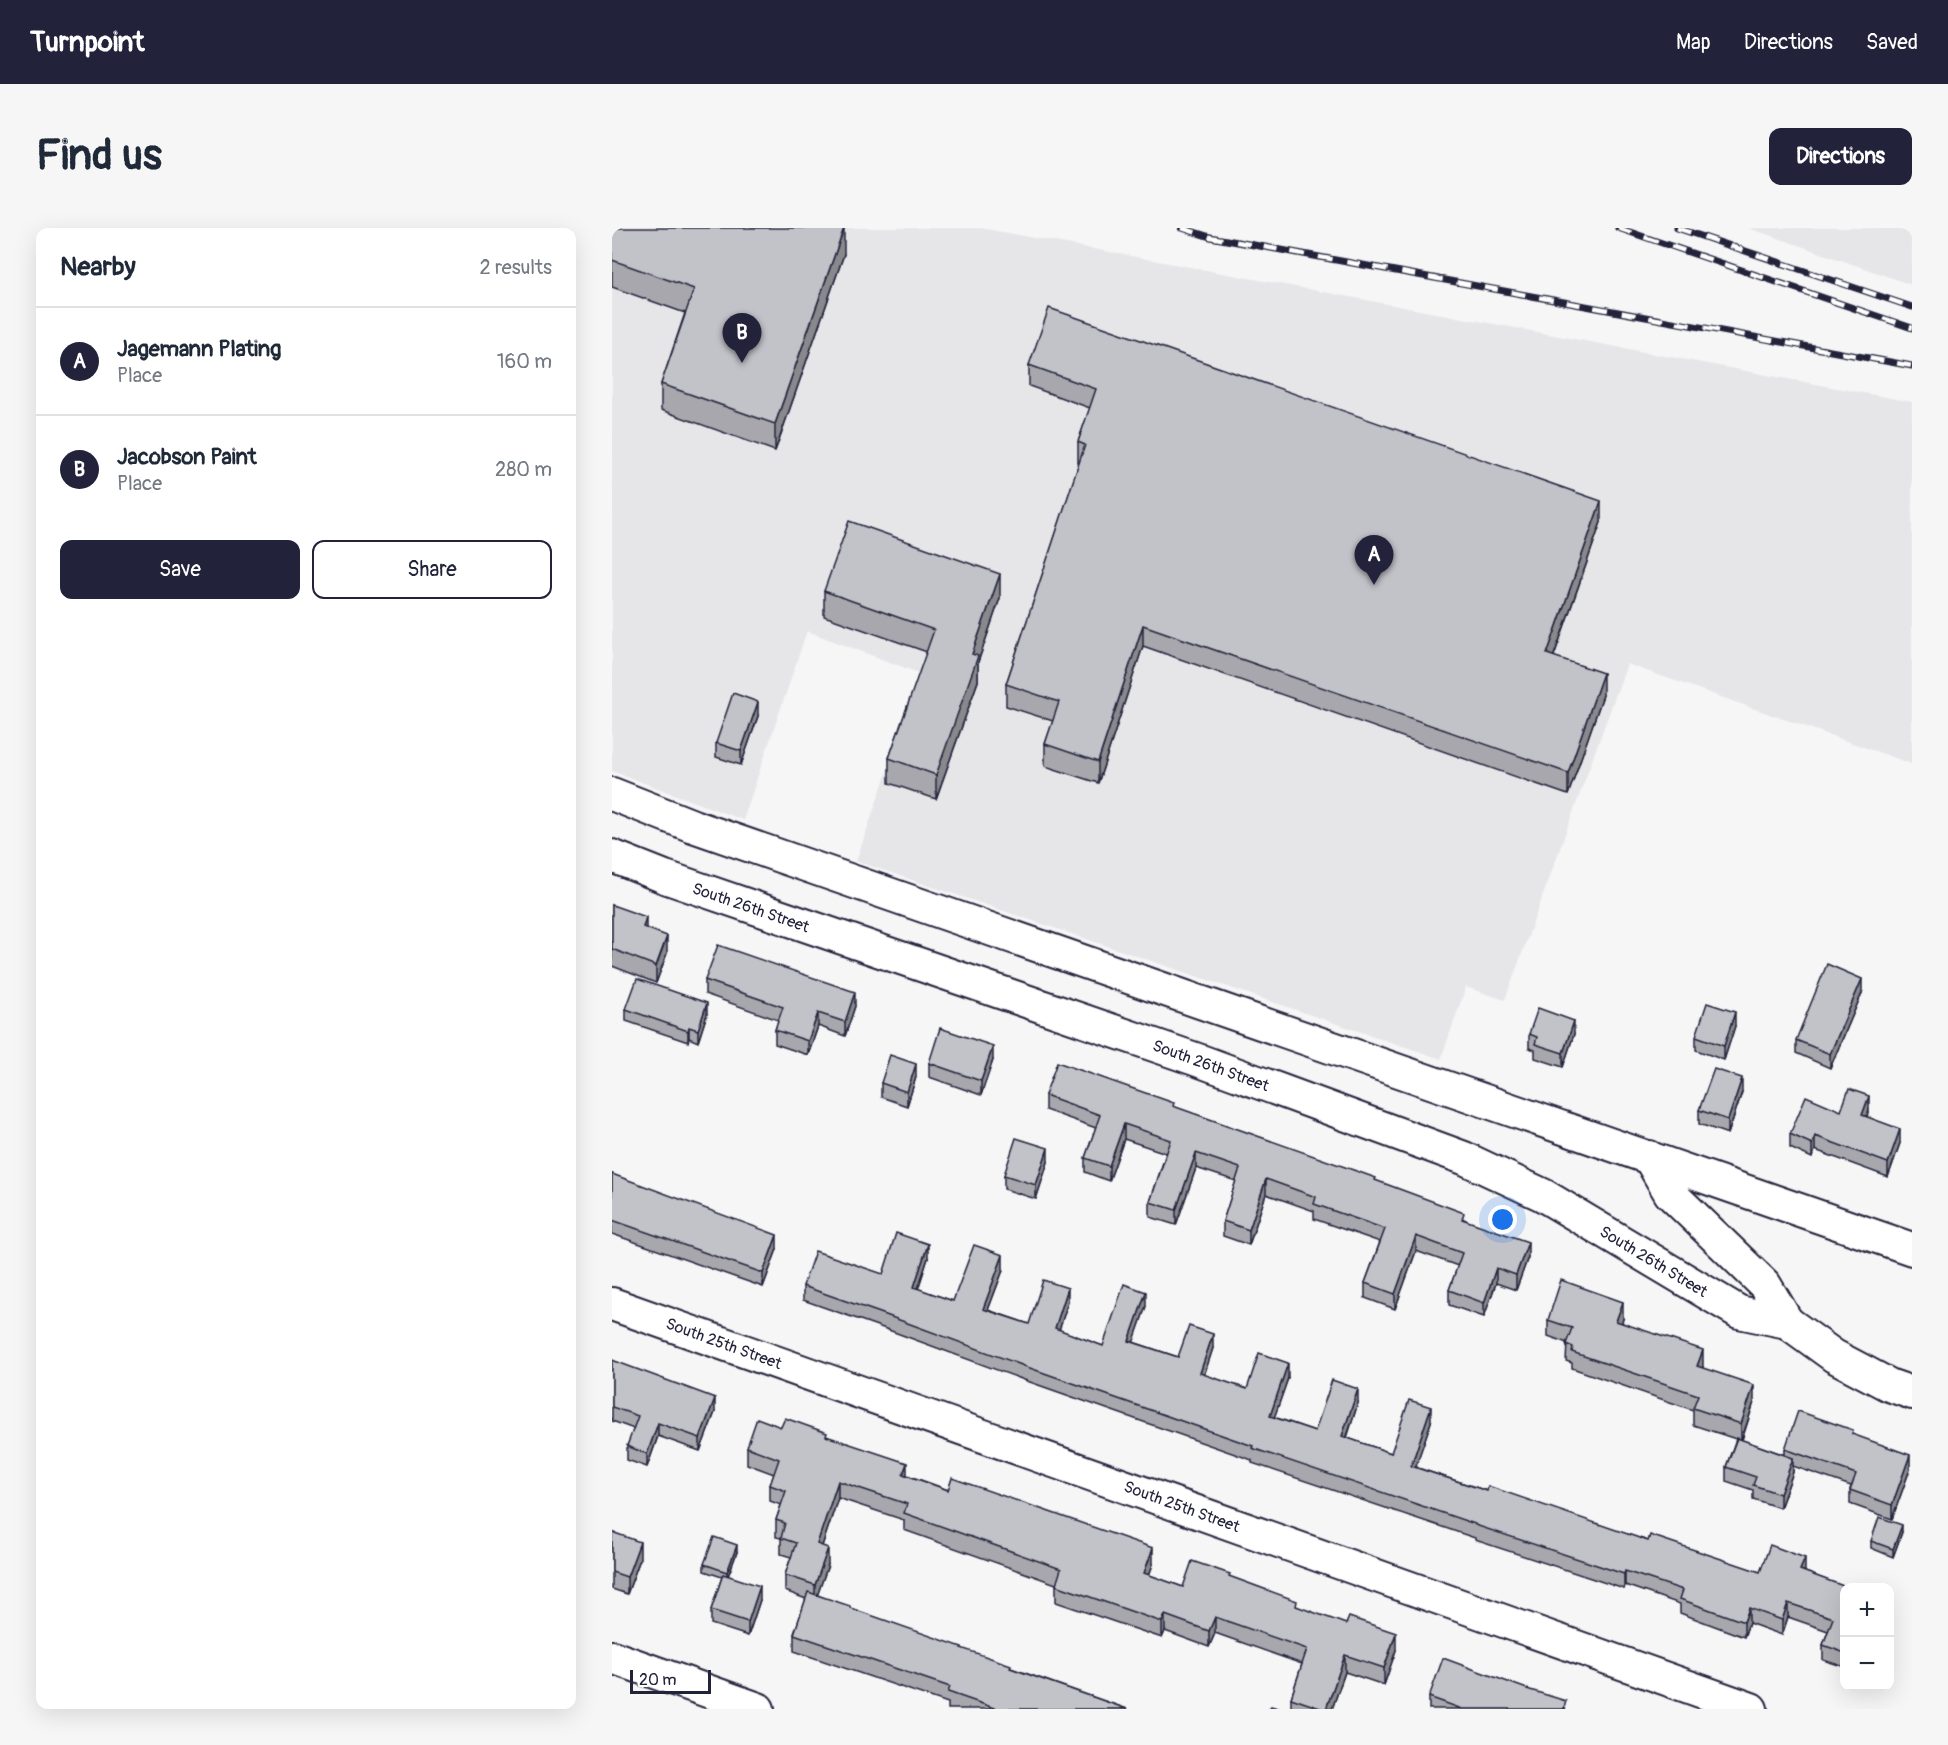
<!DOCTYPE html>
<meta charset="utf-8">
<style>
:root{--surface:#fff;--page:#f6f6f7;--text:#1f2937;--muted:#747a83;--line:#e0e1e3;--accent:#22223b}
body{margin:0;font-family:Pangolin,sans-serif;background:var(--page);color:var(--text)}
.controls{position:absolute;right:18px;bottom:18px;display:grid;overflow:hidden;border-radius:12px;box-shadow:0 6px 24px #0002}
.controls button{width:54px;height:54px;display:grid;place-items:center;padding:0;border:0;border-bottom:2px solid var(--line);background:var(--surface);color:var(--text);font:30px sans-serif}
.scale{position:absolute;left:18px;bottom:15px;width:81px;box-sizing:border-box;padding-left:6px;border:3px solid #22223b;border-top:0;font-size:16px;line-height:21px;white-space:nowrap;color:#22223b;-webkit-text-stroke:4px #fff;paint-order:stroke}
.you{position:absolute;left:891px;top:992px;width:21px;height:21px;margin:-15px;border:4px solid #fff;border-radius:50%;background:#1a73e8;box-shadow:0 0 0 9px #1a73e833}
.badge{display:grid;place-items:center;width:39px;height:39px;border-radius:50%;background:var(--accent);color:#fff;font-size:20px;font-weight:700}
.pin{position:absolute;translate:-50% -50px;filter:drop-shadow(0 2px 3px #0008)}
.pin::after{content:'';position:absolute;top:32px;width:21px;height:18px;background:inherit;clip-path:polygon(0 0,100% 0,50% 100%)}
.list{margin:0;padding:0;list-style:none}
h2{display:flex;justify-content:space-between;align-items:center;height:78px;margin:0;padding:0 24px;font-size:26px}
h2 small{font-size:20px;font-weight:400;color:var(--muted)}
.list li{display:grid;grid-template-columns:39px 1fr auto;gap:18px;align-items:center;box-sizing:border-box;height:108px;padding:0 24px;border-top:2px solid var(--line)}
.list b{display:block;font-size:22px;white-space:nowrap}
.list p{margin:0;font-size:20px;white-space:nowrap;color:var(--muted)}
.list em{font-size:20px;font-style:normal;color:var(--muted)}
.actions{display:flex;gap:12px;padding:18px 24px}
.actions a{flex:1;padding:14px 0;border:2px solid var(--accent);border-radius:12px;text-align:center;font-size:21px;color:var(--accent)}
.actions .main{background:var(--accent);color:#fff}
.map{position:relative;flex:none;width:1300px;height:1481px;overflow:hidden;border-radius:12px}
header{display:flex;align-items:center;gap:36px;box-sizing:border-box;height:84px;padding:0 30px;background:var(--accent);color:#fff}
header strong{font-size:28px}
nav{display:flex;gap:33px;margin-inline-start:auto;font-size:21px}
.intro{display:flex;align-items:center;justify-content:space-between;box-sizing:border-box;height:144px;padding:0 36px}
h1{margin:0;font-size:42px}
.button{padding:15px 27px;border-radius:12px;background:var(--accent);color:#fff;font-size:21px;font-weight:700}
main{display:flex;gap:36px;padding:0 36px}
aside{flex:1;background:var(--surface);border-radius:12px;box-shadow:0 6px 24px #0002}
.map>svg:first-child{display:block}
.built{fill:#e6e6e9}
.lines{fill:none;stroke-linecap:round;stroke-linejoin:round}
.minor-casing{stroke:#22223b;stroke-width:36}
.minor{stroke:#fff;stroke-width:32}
.rail-casing{stroke:#22223b;stroke-width:7}
.rail{stroke:#fff;stroke-width:4.5;stroke-dasharray:14;stroke-linecap:butt}
.wall{fill:#a7a7ad;stroke:#22223b;stroke-width:1.5}
.shaded-wall{fill:#88888d;stroke:#22223b;stroke-width:1.5}
.building{fill:#c2c2c9;stroke:#22223b;stroke-width:1.5}
.labels{text-anchor:middle;stroke-width:6;stroke-linejoin:round;paint-order:stroke}
.street-label{font-size:16px;fill:#22223b;stroke:#fff}
</style>
<header>
<strong>Turnpoint</strong>
<nav><a>Map</a><a>Directions</a><a>Saved</a></nav>
</header>
<div class="intro"><h1>Find us</h1><a class="button">Directions</a></div>
<main>
<aside>
<h2>Nearby<small>2 results</small></h2>
<ul class="list">
<li><span class="badge">A</span><div><b>Jagemann Plating</b><p>Place</p></div><em>160 m</em></li>
<li><span class="badge">B</span><div><b>Jacobson Paint</b><p>Place</p></div><em>280 m</em></li>
</ul>
<div class="actions"><a class="main">Save</a><a>Share</a></div>
</aside>
<div class="map">
<svg width="1300" height="1481" viewBox="0 0 1300 1481">
<rect width="100%" height="100%" fill="#f6f6f7"/>
<filter id="ink" filterUnits="userSpaceOnUse"><feTurbulence type="fractalNoise" baseFrequency=".0167" numOctaves="2"/><feDisplacementMap in="SourceGraphic" scale="12" xChannelSelector="R" yChannelSelector="G"/><feConvolveMatrix kernelMatrix="1 2 1 2 8 2 1 2 1" color-interpolation-filters="sRGB"/></filter>
<g filter="url(#ink)">
<g class="built">
<path d="M0,0h369l931,174v362l-285,-100 -122,336 -39,-13 -25,72 -585,-198 65,-187 -114,-43 -64,189 -131,-49z"/>
<path d="M1136,0h164v57l-137,-48z"/>
</g>
<g class="lines">
<g class="minor-casing">
<g id="minor">
<path d="M0,566l81,32 1219,423"/>
<path d="M0,628l53,21 530,182 269,99 79,37 196,117 48,10 47,34 55,29 23,8"/>
<path d="M1037,929l21,36 95,92 22,37"/>
<path d="M0,1076l1139,405"/>
<path d="M0,1429l146,52"/>
</g>
</g>
<use href="#minor" class="minor"/>
<g class="rail-casing">
<g id="rail">
<path d="M570,0l28,9 66,12 636,117"/>
<path d="M1006,0l294,100"/>
<path d="M1065,0l235,79"/>
</g>
</g>
<use href="#rail" class="rail"/>
</g>
<g class="wall">
<path d="M0,0l232,26 -69,197 -114,-41v-26l24,-71 -73,-26z"/>
<path d="M417,137l572,157 -47,134 49,39 -35,100 -425,-149 -45,137 -53,-17v-22l8,-23 -47,-15v-22l73,-220h-1v-22l12,-34 -61,-22z"/>
<path d="M212,363l176,7 -22,64v19l-42,118 -47,-16v-25l38,-106 -103,-36z"/>
<path d="M146,488l-17,49 -25,-8v-14z"/>
<path d="M0,677l34,23 21,25 -11,30 -44,-17z"/>
<path d="M93,752l150,26 -10,30 -27,-10 -10,29 -33,-11v-14l3,-10 -73,-26z"/>
<path d="M1250,765l-32,75 -34,-15v-13z"/>
<path d="M14,781l81,5 -9,28 -9,-4 -1,4 -62,-21z"/>
<path d="M1123,798l-11,34 -28,-10v-14z"/>
<path d="M917,806h45l-11,33 -28,-9v-8l-6,-2z"/>
<path d="M381,832l-12,35 -52,-18v-14z"/>
<path d="M304,849l-9,29 -26,-9v-14z"/>
<path d="M1130,864l-14,42 -29,-10v-14z"/>
<path d="M433,867l129,12 202,74 88,38 64,38 -12,33 -20,-7 -12,34 -35,-12v-15l9,-24 -42,-15 -21,58 -30,-11v-15l15,-41 -66,-23v-8l-48,-17 -17,51 -26,-9v-15l13,-40 -40,-13 -20,57 -26,-8v-15l16,-49 -42,-14 -15,42 -24,-9v-14l11,-30 -51,-18z"/>
<path d="M1257,882l-2,7 33,26 -12,34 -73,-27 -3,8 -22,-10v-14l51,-23z"/>
<path d="M436,934l-12,37 -32,-10v-14z"/>
<path d="M0,946l165,75 -14,38 -151,-53z"/>
<path d="M316,1030l-10,31 35,12 50,-31 -15,40 41,14 39,-22 -9,28 44,16 43,-40 -13,36 45,15 35,-9 -9,27 43,14 41,-11 -14,39 41,14 43,-28 -11,35 44,15 40,-31 -16,45 72,24 161,50 112,31h45l40,15v80l-22,-7v-15l5,-14 -40,-14 -6,18 -33,-12 -5,14 -64,-24v-9l-55,-19 -1,4 -149,-49v-2l-223,-75v-3l-225,-79 -144,-53 -80,-28v-14l80,-12z"/>
<path d="M1011,1091l-2,3 82,45 -1,1 52,34 -12,38 43,15v-6l68,-14 57,34 -18,50 -42,-15v-14l1,-4 -58,-20v6l-13,36 -27,-9v-9l-27,-9v-14l10,-28 -43,-14v-15l-121,-42v-5l-6,-2 1,-18 -19,-7v-16z"/>
<path d="M0,1132l103,52 -15,39 -42,-15 -11,31 -20,-7v-14l7,-17 -22,-8z"/>
<path d="M215,1209l80,38 246,89 -4,11 34,12 47,-10 166,73 -12,35 -39,-13 -13,37h-41v-11l11,-34 -87,-31 -6,14 -44,-16 -3,7 -106,-36v-18l-152,-54v-10l-66,-22 -16,48 6,19 -11,30 33,13 112,41 49,19 116,41h-179v-6l-154,-52v-17l12,-35 -21,-8v-16l6,-18 -10,-3v-16l-5,-1v-17l5,-15 -11,-4v-16l4,-11 -27,-10v-17z"/>
<path d="M0,1304l28,27 -13,35 -15,-5z"/>
<path d="M1290,1304l-9,25 -22,-9v-7z"/>
<path d="M125,1324l-9,24 32,24 -12,36 -37,-12v-14l11,-33 -18,-6v-7z"/>
<path d="M817,1469l137,12h-137z"/>
</g>
<g class="shaded-wall">
<path d="M232,0v26l-69,197v-27z"/>
<path d="M989,273v21l-54,153v-21z"/>
<path d="M388,346v24l-22,64v19l-42,118v-24l36,-121z"/>
<path d="M531,397v21l-45,137v-21z"/>
<path d="M991,445v22l-35,100v-22z"/>
<path d="M146,474v14l-17,49v-14z"/>
<path d="M34,689v17l-3,-7z"/>
<path d="M55,708v17l-11,30v-17z"/>
<path d="M1250,751v14l-32,75v-14z"/>
<path d="M243,764v14l-10,30v-14z"/>
<path d="M95,775v11l-9,28v-12z"/>
<path d="M1123,784v14l-11,34v-14z"/>
<path d="M206,785v13l-10,29v-14z"/>
<path d="M962,793v13l-11,33v-14z"/>
<path d="M77,799v11l-1,4v-11z"/>
<path d="M381,818v14l-12,35v-14z"/>
<path d="M304,836v13l-9,29v-14z"/>
<path d="M1130,850v14l-14,42v-14z"/>
<path d="M1257,868v14l-7,19v-14z"/>
<path d="M512,896v15l-15,42v-15z"/>
<path d="M1288,901v14l-12,34v-14z"/>
<path d="M1203,908v14l-3,8v-14z"/>
<path d="M436,920v14l-12,37v-14z"/>
<path d="M584,925v15l-20,57v-15z"/>
<path d="M654,951v15l-17,51v-15z"/>
<path d="M165,1007v14l-14,38v-14z"/>
<path d="M804,1008v15l-21,58v-15z"/>
<path d="M916,1014v15l-12,33v-15z"/>
<path d="M316,1016v14l-14,43v-14z"/>
<path d="M391,1027v15l-20,53v-14z"/>
<path d="M884,1040v15l-12,34v-14z"/>
<path d="M456,1060v14l-13,41v-15z"/>
<path d="M534,1064v14l-17,49v-14z"/>
<path d="M1011,1074v17l-7,18v-16z"/>
<path d="M601,1106v14l-13,40v-15z"/>
<path d="M1091,1122v17l-6,16v-17z"/>
<path d="M676,1135v15l-18,52v-14z"/>
<path d="M1142,1157v17l-13,39v-17z"/>
<path d="M746,1161v14l-16,48v-15z"/>
<path d="M103,1170v14l-15,39v-13z"/>
<path d="M819,1179v15l-20,58v-14z"/>
<path d="M46,1195v13l-11,31v-13z"/>
<path d="M1298,1227v14l-18,50v-14z"/>
<path d="M1181,1230v14l-13,36v-14z"/>
<path d="M295,1235v17l-4,-6z"/>
<path d="M226,1253v17l-21,63v-17z"/>
<path d="M1290,1297v7l-9,25v-8z"/>
<path d="M28,1314v17l-13,35v-17z"/>
<path d="M125,1317v7l-10,27v-7z"/>
<path d="M216,1320v17l-13,37v-17z"/>
<path d="M541,1320v16l-9,26v-17z"/>
<path d="M1193,1330v14l-5,-2z"/>
<path d="M1013,1343v14l-1,4v-15z"/>
<path d="M148,1358v14l-12,36v-14z"/>
<path d="M1176,1375v14l-6,18v-15z"/>
<path d="M1137,1380v15l-5,14v-15z"/>
<path d="M553,1387v16l-3,7v-16z"/>
<path d="M603,1389v16l-6,14v-16z"/>
<path d="M784,1405v17l-12,35v-17z"/>
<path d="M733,1427v17l-13,37h-6z"/>
</g>
<g class="building">
<path d="M0,0h232l-69,196 -114,-40 33,-95 -82,-29z"/>
<path d="M437,80l552,193 -54,153 56,19 -35,100 -425,-148 -45,137 -53,-18 14,-42 -53,-18 79,-239 -7,-3 18,-53 -67,-24z"/>
<path d="M237,293l151,53 -28,80 6,2 -42,119 -47,-17 45,-128 -110,-39z"/>
<path d="M121,465l25,9 -17,49 -25,-8z"/>
<path d="M0,677l34,12 -3,10 24,9 -11,30 -44,-17z"/>
<path d="M106,717l137,47 -10,30 -27,-9 -10,28 -33,-11 8,-23 -78,-27z"/>
<path d="M1215,736l35,15 -32,75 -34,-14z"/>
<path d="M25,751l70,24 -9,27 -9,-3 -1,4 -62,-22z"/>
<path d="M1095,775l28,9 -11,34 -28,-10z"/>
<path d="M926,780l36,13 -11,32 -28,-9 2,-7 -8,-3z"/>
<path d="M328,800l53,18 -12,35 -52,-18z"/>
<path d="M278,827l26,9 -9,28 -26,-9z"/>
<path d="M445,834l117,41 -1,3 203,72 -1,2 89,33 -2,6 66,23 -12,33 -20,-7 -12,35 -35,-13 13,-37 -46,-17 -21,58 -30,-11 20,-54 -71,-25 2,-7 -50,-18 -17,51 -26,-9 17,-53 -44,-15 -20,57 -26,-8 21,-62 -47,-16 -15,42 -24,-8 15,-43 -55,-20z"/>
<path d="M1102,841l28,9 -14,42 -29,-10z"/>
<path d="M1237,861l20,7 -7,19 38,14 -12,34 -73,-27 -3,8 -22,-10 16,-38 35,15z"/>
<path d="M404,910l32,10 -12,37 -32,-10z"/>
<path d="M0,946l165,61 -14,38 -151,-53z"/>
<path d="M284,1005l32,11 -14,43 39,14 21,-56 29,10 -20,54 46,15 14,-44 25,8 -13,40 48,18 21,-62 22,8 -17,49 49,16 11,-31 24,8 -13,39 47,16 12,-36 29,10 -18,53 45,15 17,-51 26,9 -16,47 49,17 18,-53 22,7 -20,59 76,25 1,-5 160,55 2,-6 110,37 10,-27 35,13 -5,12 46,17h-1v66l-22,-8 10,-27 -45,-15 -6,17 -33,-12 -5,14 -64,-23 3,-9 -58,-19 -1,3 -149,-49v-1l-223,-76 1,-2 -226,-79 -144,-53 -80,-28 12,-35 68,23z"/>
<path d="M949,1052l62,22 -7,19 87,29 -6,16 57,19 -13,39 -48,-16 5,-13 -126,-43 1,-5 -7,-3 6,-16 -24,-8z"/>
<path d="M0,1132l103,38 -15,40 -42,-15 -11,31 -20,-8 11,-30 -26,-9z"/>
<path d="M1186,1183l55,19 -1,4 58,21 -18,50 -42,-15 6,-16 -71,-25z"/>
<path d="M145,1190l24,9 4,-9 42,15 -1,3 81,27 -4,11 45,16 4,-12 201,70 -9,25 39,14 9,-26 38,13 -1,2 68,25 -1,5 50,18 3,-7 47,16 -12,35 -39,-13 -19,54h-3l-32,-11 16,-49 -92,-32 -6,14 -44,-16 -3,7 -106,-37 5,-16 -157,-56 3,-9 -69,-23 -21,63 11,4 -13,37 -30,-10 11,-32 -15,-5 4,-15 -9,-3 10,-29 -16,-6 9,-26 -32,-12z"/>
<path d="M1125,1210l56,20 -13,36 -27,-9 3,-8 -30,-10z"/>
<path d="M1267,1289l23,8 -9,24 -22,-8z"/>
<path d="M0,1304l28,10 -13,35 -15,-5z"/>
<path d="M102,1309l23,8 -10,27 -23,-8z"/>
<path d="M111,1346l37,12 -12,36 -37,-12z"/>
<path d="M196,1364l42,14v2l112,39 -1,1 50,17 -1,3 117,41h-130l-49,-17 2,-5 -156,-53z"/>
<path d="M831,1430l84,31 39,12 -2,7 2,1h-104l-33,-12z"/>
<path d="M659,1478l10,3h-12z"/>
</g>
</g>
<g class="labels">
<g class="street-label">
<text transform="translate(139 679) rotate(19)" y="6">South 26th Street</text>
<text transform="translate(599 837) rotate(20)" y="6">South 26th Street</text>
<text transform="translate(1042 1033) rotate(31)" y="6">South 26th Street</text>
<text transform="translate(112 1115) rotate(20)" y="6">South 25th Street</text>
<text transform="translate(570 1278) rotate(20)" y="6">South 25th Street</text>
</g>
</g>
</svg>
<div class="controls">
<button>+</button>
<button>−</button>
</div>
<div class="scale">20 m</div>
<div class="you"></div>
<div class="pin badge" style="left:762px;top:357px">A</div>
<div class="pin badge" style="left:130px;top:135px">B</div>
</div>
</main>
